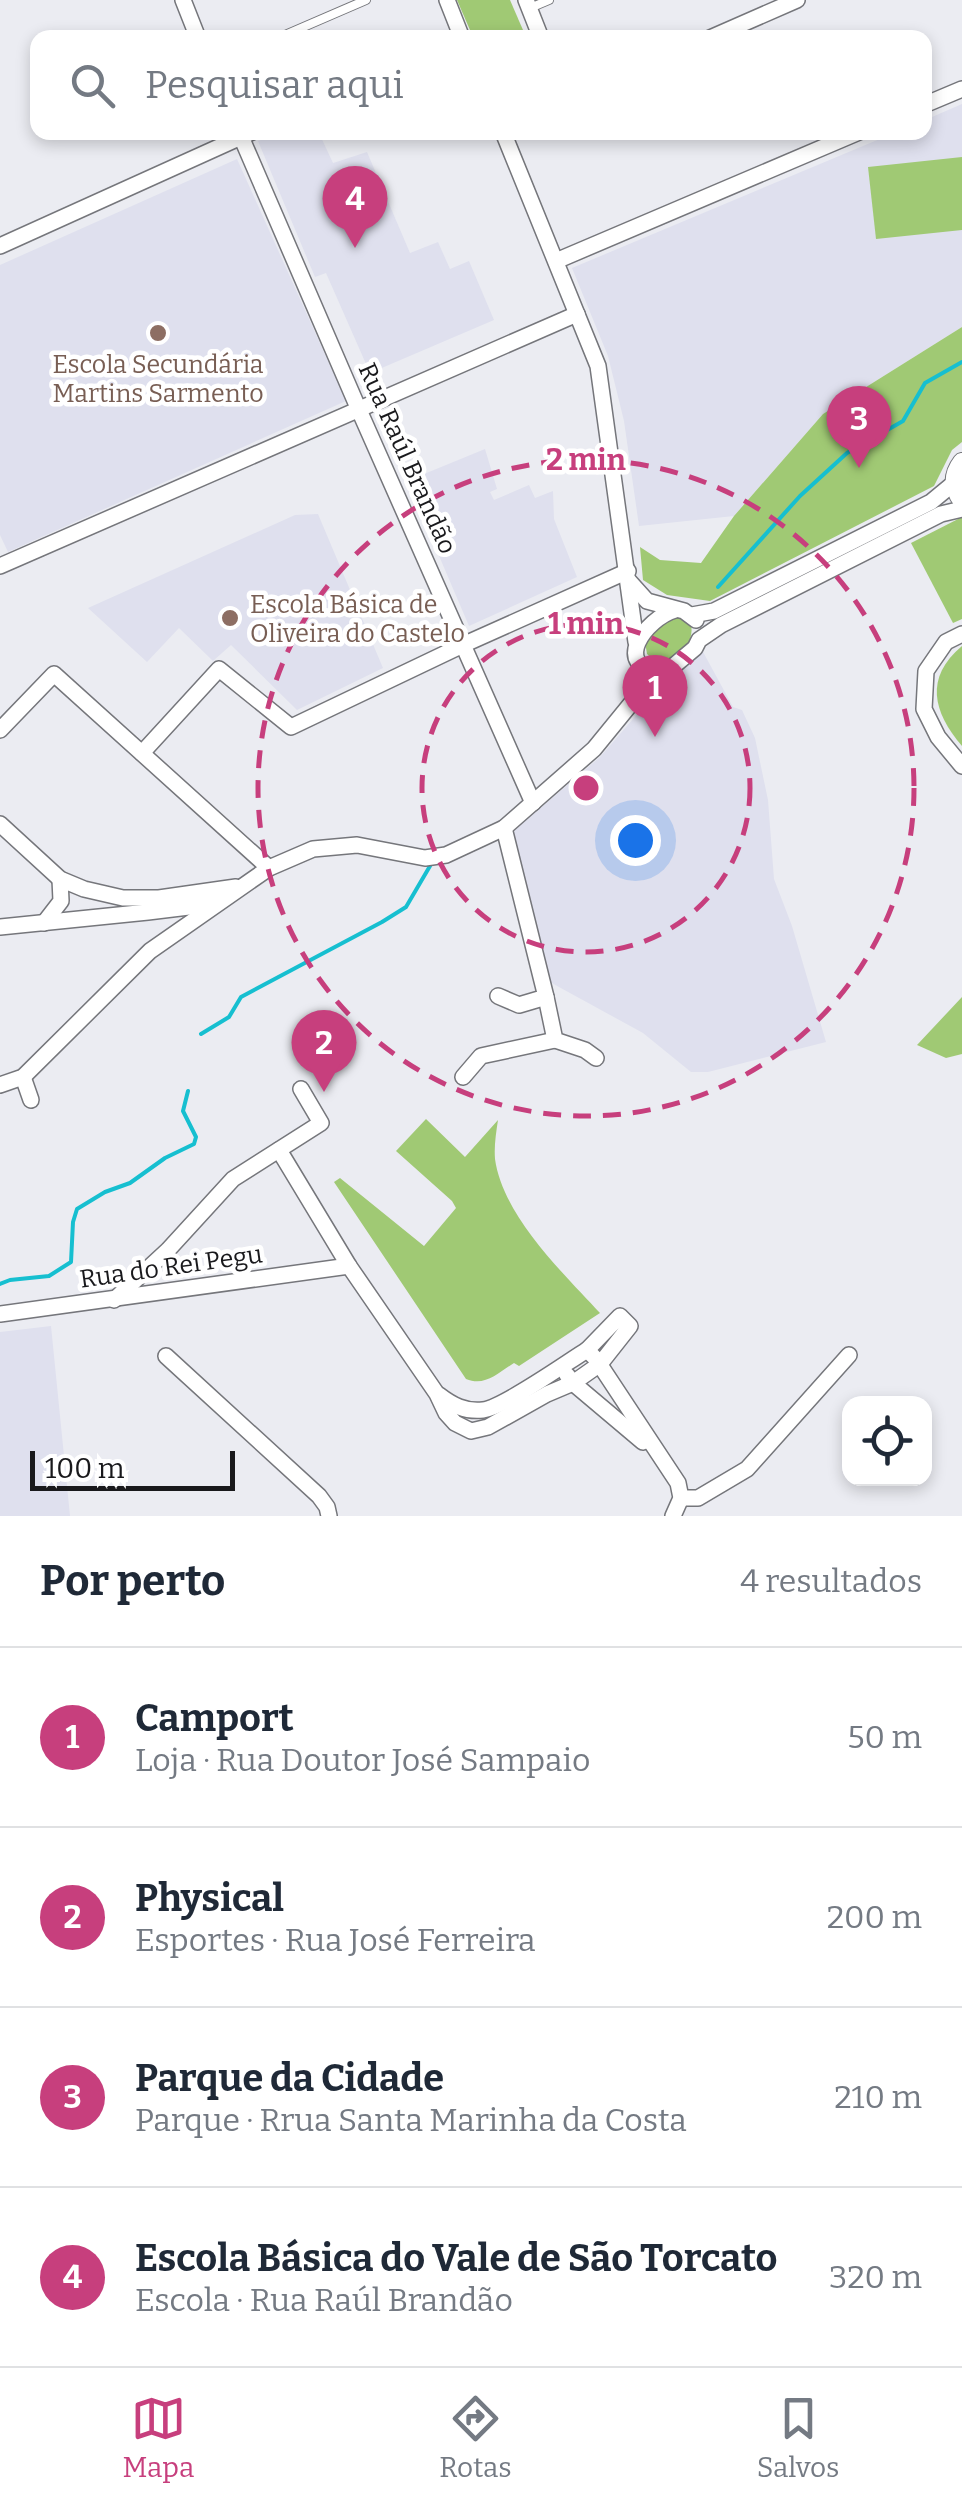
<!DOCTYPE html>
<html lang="pt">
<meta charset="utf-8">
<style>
:root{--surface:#fff;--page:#f2f2f3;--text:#1f2937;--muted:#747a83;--line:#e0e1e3;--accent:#c73f7d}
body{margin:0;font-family:Bitter,serif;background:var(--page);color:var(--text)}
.controls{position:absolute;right:30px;bottom:30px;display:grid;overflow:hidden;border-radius:20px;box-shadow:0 5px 15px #0003}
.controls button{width:90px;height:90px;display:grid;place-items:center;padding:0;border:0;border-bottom:2px solid var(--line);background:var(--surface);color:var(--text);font:50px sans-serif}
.scale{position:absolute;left:30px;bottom:25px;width:205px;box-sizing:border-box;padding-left:10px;border:5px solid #19191c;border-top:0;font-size:28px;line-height:35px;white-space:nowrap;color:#19191c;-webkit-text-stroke:8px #fff;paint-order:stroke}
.you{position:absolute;left:635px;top:840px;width:35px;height:35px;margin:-25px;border:8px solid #fff;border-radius:50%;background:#1a73e8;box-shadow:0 0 0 15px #1a73e833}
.badge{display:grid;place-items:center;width:65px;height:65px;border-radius:50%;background:var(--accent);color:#fff;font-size:32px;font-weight:700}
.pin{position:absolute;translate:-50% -82px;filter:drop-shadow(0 2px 5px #0008)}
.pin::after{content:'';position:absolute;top:52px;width:35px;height:30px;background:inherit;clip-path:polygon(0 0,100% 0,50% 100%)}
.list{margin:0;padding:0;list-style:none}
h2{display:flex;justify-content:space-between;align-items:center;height:130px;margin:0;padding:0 40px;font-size:42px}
h2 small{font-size:32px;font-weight:400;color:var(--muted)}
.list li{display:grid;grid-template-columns:65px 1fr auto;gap:30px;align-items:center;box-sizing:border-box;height:180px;padding:0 40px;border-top:2px solid var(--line)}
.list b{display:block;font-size:38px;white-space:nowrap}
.list p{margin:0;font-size:32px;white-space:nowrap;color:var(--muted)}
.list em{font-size:32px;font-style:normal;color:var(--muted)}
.icon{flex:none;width:55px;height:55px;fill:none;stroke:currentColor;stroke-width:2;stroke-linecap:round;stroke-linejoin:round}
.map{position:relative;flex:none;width:962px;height:1516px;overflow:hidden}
.search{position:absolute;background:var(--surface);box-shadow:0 5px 15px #0003;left:30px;right:30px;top:30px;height:110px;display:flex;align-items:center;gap:25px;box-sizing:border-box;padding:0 35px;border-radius:20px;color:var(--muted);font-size:38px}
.sheet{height:850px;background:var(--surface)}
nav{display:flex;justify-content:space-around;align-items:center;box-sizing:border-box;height:140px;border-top:2px solid var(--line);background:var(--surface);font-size:28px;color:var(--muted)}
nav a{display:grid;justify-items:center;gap:5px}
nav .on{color:var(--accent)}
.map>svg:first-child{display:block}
.built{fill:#dfe0ee}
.green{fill:#a0c974}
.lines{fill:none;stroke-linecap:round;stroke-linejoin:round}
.stream{stroke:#16bfd0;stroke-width:4}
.service-casing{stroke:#75767b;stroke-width:10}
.minor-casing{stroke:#75767b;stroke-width:18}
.tertiary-casing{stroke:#75767b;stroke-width:20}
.service{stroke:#fff;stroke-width:8}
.minor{stroke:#fff;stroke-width:15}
.tertiary{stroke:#fff;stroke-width:18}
.ring{fill:none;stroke:#c73f7d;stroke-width:5;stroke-dasharray:18 12}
.education-dot{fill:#8d6e63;stroke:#fff;stroke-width:4}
.labels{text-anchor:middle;stroke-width:9;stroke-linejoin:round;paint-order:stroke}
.education-label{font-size:25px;fill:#785e54;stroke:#fff}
.street-label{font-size:25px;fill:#19191c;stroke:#fff}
.centre{fill:#c73f7d;stroke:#fff;stroke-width:5}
.ring-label{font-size:30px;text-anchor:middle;font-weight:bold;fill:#c73f7d;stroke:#fff;stroke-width:9;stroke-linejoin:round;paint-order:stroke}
</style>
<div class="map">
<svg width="962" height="1516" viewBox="0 0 962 1516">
<rect width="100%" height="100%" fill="#ebecf2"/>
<g class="built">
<path d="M962,104v223l-139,87 -89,102 -95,10 -15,-105 -16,-65 -36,-88 322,-135 30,-1 1,-12z"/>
<path d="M279,133h40l14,30 34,-11 43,101 28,-11 12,27 19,-8 25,59 -124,53 -44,-100 -11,4 -57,-136z"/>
<path d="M237,159l109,242 -338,151 -8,-17v-270z"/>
<path d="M485,449l12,40 -7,3 4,8 35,-15 6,13 18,-7 1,28 23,58 -108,49 -62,-145z"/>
<path d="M318,514l65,154 -86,42 -66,-65 -18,16 -34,-33 -32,34 -59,-54 207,-93z"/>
<path d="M702,650l31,57 9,3 13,28 13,62 6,79 18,47 34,116 -118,30h-17l-48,-39 -95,-52 -37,-139 4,-12 85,-73 73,-84z"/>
<path d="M51,1326l19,190h-70v-184z"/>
</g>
<g class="green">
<path d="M457,0h53l16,37h-53z"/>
<path d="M962,157v73l-86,9 -8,-72z"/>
<path d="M962,327v115l-10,8 -18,36 -224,115 -43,-6 -24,-15 -3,-33 20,13 41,3 33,-47 89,-102z"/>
<path d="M962,517v102l-9,4 -42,-80z"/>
<path d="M676,616l6,1 9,7c5,23 -23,51 -44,30l-2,-12 7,-11z"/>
<path d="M962,646v100c-29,-34 -38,-68 0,-100z"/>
<path d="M962,997v57l-16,4 -29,-13z"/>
<path d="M426,1119l39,38 33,-37c-2,13 -4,26 -3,39 8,57 68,114 105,154l-81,53 -5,-3c-16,10 -29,24 -48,16l-132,-197 6,-4 84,68 32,-38 -4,-7 -56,-50z"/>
</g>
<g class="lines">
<g class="stream">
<path d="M718,587l82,-91 47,-43 56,-32 22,-38 37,-21"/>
<path d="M201,1034l28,-17 12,-20 141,-75 24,-15 24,-41"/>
<path d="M0,1284l10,-4 39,-4 22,-14 2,-40 4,-13 28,-17 25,-9 35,-25 29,-14 2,-7 -13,-26 5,-20"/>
</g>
<g class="service-casing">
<g id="service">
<path d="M530,8l19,-8"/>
<path d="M278,38l88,-38"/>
</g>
</g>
<g class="minor-casing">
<g id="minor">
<path d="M183,0l15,38"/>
<path d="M447,0l15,38"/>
<path d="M526,0l15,38"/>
<path d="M710,38l87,-38"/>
<path d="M924,105l38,-16"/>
<path d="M239,132l120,278 174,393"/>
<path d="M503,132l95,234 38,276"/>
<path d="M0,246l252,-114"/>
<path d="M556,261l303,-129"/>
<path d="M0,566l577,-252"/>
<path d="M629,581l18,20 37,10 12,9"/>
<path d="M692,615l22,-4 217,-109 23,-19"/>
<path d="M962,634l-16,8 -20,29 -2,38 14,28 24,29"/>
<path d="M661,672c-50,-5 -16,-53 14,-62"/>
<path d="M0,730l54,-56 215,194"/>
<path d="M142,753l77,-84 72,58 174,-83 163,-73"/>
<path d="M0,824l60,55 24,10 39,9h36l77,-11"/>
<path d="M44,923l17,-22 -1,-22"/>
<path d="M0,927l148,-15 49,-6 13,-6"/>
<path d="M498,996l21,9 27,-8 -42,-169"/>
<path d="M546,997l9,43 30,10 11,8"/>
<path d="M23,1077l8,23"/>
<path d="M463,1077l18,-21 74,-16"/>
<path d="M0,1085l23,-8 127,-126 119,-83 44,-19 44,-4 68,13 21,-3 58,-27 90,-79 40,-49 27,-28 9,-3 25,-21 4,-8 22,-15 220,-111 21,-5"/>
<path d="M279,1150l70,116 88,128 9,19 9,10 16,8 17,-4 59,-33 26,-11 27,-19 30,-38 -10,-10 -33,34"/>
<path d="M114,1300l54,-50 65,-71 88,-56 -20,-34"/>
<path d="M0,1314l349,-48"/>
<path d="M166,1356l153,140 8,11 2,9"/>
<path d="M567,1375l6,8 70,59"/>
<path d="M439,1395c13,10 26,17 44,15 20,-2 83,-47 104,-60l9,9 82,124 3,15 -8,18"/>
<path d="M681,1498h17l49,-29 102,-114"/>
</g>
</g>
<g class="tertiary-casing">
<path id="tertiary" d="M962,462c-10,13 -9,26 0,39"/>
</g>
<use href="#service" class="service"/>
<use href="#minor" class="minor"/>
<use href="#tertiary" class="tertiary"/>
</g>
<g class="ring">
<circle cx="586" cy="788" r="164"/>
<circle cx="586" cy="788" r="328"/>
</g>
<g class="education-dot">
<circle cx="158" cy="333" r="10"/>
<circle cx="230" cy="618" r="10"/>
</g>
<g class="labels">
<g class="education-label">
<text x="158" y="373">Escola Secundária<tspan x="158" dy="29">Martins Sarmento</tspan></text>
<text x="250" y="613" text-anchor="start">Escola Básica de<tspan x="250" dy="29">Oliveira do Castelo</tspan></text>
</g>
<g class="street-label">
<text transform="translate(408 458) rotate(66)" y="9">Rua Raúl Brandão</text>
<text transform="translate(171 1266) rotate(-8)" y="9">Rua do Rei Pegu</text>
</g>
</g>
<circle cx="586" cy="788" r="15" class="centre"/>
<g class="ring-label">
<text x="586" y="470">2 min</text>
<text x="586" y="634">1 min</text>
</g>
</svg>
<div class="controls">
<button><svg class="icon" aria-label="locate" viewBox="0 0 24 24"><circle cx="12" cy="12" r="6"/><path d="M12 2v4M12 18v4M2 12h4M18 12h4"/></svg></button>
</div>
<div class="scale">100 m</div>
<div class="you"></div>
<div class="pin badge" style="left:655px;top:737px">1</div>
<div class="pin badge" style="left:324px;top:1092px">2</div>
<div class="pin badge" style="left:859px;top:468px">3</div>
<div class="pin badge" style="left:355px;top:248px">4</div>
<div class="search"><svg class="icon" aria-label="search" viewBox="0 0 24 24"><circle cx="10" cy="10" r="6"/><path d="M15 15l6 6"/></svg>Pesquisar aqui</div>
</div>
<section class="sheet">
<h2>Por perto<small>4 resultados</small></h2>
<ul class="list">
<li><span class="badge">1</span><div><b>Camport</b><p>Loja · Rua Doutor José Sampaio</p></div><em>50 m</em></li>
<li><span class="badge">2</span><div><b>Physical</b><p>Esportes · Rua José Ferreira</p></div><em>200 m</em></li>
<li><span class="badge">3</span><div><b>Parque da Cidade</b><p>Parque · Rrua Santa Marinha da Costa</p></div><em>210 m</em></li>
<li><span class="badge">4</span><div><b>Escola Básica do Vale de São Torcato</b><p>Escola · Rua Raúl Brandão</p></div><em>320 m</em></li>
</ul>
</section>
<nav>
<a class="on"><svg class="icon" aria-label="map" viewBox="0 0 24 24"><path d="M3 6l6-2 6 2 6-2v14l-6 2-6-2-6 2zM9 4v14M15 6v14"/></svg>Mapa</a>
<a><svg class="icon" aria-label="directions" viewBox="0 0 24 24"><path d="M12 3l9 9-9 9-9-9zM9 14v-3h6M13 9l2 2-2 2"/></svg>Rotas</a>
<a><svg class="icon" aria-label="saved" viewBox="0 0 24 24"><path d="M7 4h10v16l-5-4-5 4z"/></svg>Salvos</a>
</nav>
